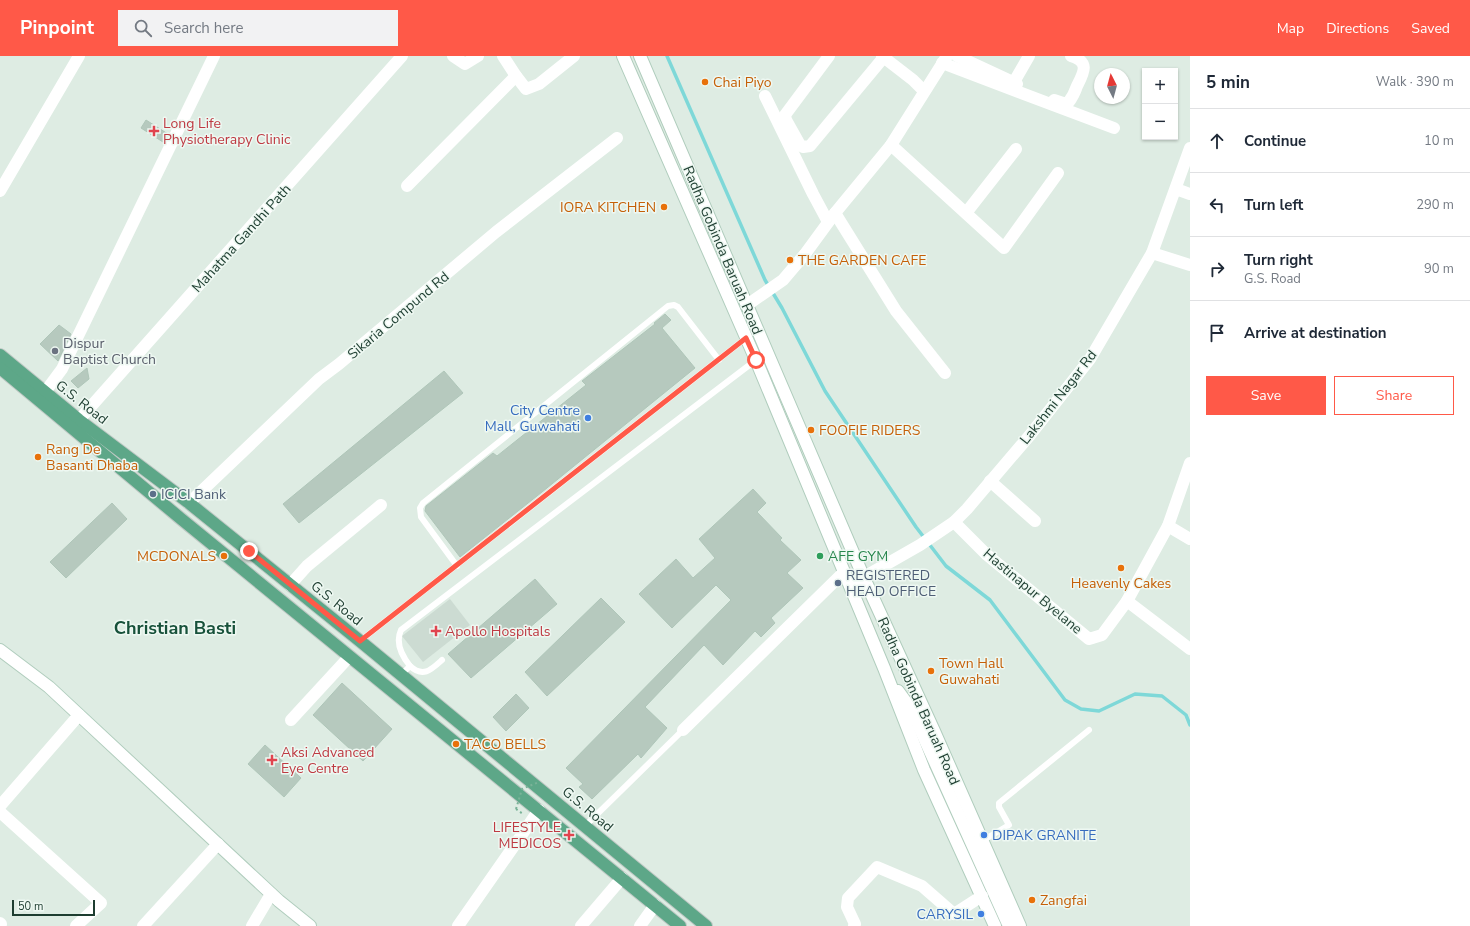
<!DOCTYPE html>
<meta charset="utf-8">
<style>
:root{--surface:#fff;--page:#f2f2f3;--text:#1f2937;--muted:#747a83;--line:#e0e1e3;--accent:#ff5948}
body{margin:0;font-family:"Nunito Sans",sans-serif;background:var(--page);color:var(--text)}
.controls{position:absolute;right:12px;top:12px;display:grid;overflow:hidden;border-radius:0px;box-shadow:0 1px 3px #0004}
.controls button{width:36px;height:36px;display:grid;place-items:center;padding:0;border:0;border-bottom:1px solid var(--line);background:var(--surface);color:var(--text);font:20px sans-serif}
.compass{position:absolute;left:1094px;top:12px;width:36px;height:36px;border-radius:50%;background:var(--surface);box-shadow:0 1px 3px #0004;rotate:354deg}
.scale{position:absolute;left:12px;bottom:10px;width:83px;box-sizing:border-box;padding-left:4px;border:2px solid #1d3d30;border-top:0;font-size:11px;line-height:14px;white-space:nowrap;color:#1d3d30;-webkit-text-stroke:3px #eef8f2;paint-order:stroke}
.stop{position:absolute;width:12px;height:12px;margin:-9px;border:3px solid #ff5948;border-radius:50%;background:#fff}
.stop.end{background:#ff5948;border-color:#fff;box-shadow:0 1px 4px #0008}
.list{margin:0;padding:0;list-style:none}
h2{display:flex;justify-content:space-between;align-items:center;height:52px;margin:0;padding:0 16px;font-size:17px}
h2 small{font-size:13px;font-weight:400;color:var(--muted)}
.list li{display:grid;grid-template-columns:26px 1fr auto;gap:12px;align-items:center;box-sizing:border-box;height:64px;padding:0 16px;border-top:1px solid var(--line)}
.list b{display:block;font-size:15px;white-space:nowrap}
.list p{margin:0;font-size:13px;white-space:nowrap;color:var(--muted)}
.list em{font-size:13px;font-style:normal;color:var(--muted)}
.actions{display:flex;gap:8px;padding:12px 16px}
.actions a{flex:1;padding:9px 0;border:1px solid var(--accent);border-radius:0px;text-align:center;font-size:14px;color:var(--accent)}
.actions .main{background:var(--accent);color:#fff}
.icon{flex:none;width:22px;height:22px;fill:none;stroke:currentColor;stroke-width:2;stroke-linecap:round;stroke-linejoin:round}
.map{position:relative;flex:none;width:1190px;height:870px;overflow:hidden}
header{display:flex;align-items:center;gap:24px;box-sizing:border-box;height:56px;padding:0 20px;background:var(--accent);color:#fff}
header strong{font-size:19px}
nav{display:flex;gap:22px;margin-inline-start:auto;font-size:14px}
.search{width:280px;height:36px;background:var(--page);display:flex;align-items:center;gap:10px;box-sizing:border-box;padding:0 14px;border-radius:0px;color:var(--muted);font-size:15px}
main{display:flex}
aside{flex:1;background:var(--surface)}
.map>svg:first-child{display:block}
.built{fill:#ccdbd2}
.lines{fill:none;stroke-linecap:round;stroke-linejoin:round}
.stream{stroke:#7ed8d8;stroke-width:3.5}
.building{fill:#b6c9be;stroke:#afc6b9}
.secondary-casing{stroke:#b0cdbd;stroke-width:14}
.primary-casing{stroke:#c0c9c5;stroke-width:14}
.path{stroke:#7ab398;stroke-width:2;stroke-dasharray:2 3;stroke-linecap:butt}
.lane{stroke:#fff;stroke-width:6}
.street{stroke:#fff;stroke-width:12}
.secondary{stroke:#fff;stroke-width:12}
.primary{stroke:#5da788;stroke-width:12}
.path-bridge{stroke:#7ab398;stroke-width:2;stroke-dasharray:2 3;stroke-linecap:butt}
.route{stroke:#ff5948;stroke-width:5}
.food-dot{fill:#e8710a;stroke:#eef8f2;stroke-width:1.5}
.health-dot{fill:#e0444e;stroke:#eef8f2;stroke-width:1.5}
.worship-dot{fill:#6b7280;stroke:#eef8f2;stroke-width:1.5}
.shop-dot{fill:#3f7fe0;stroke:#eef8f2;stroke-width:1.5}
.service-dot{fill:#5c6f8a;stroke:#eef8f2;stroke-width:1.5}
.leisure-dot{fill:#2e9e5b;stroke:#eef8f2;stroke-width:1.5}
.labels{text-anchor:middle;stroke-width:3;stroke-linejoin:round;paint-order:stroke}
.food-label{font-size:14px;fill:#c56008;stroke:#eef8f2;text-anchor:start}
.health-label{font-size:14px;fill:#be3a42;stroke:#eef8f2;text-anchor:start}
.street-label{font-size:14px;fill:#1d3d30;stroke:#eef8f2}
.worship-label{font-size:14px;fill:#5b616d;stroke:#eef8f2;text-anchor:start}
.shop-label{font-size:14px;fill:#366cbe;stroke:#eef8f2;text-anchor:end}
.service-label{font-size:14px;fill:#4e5e75;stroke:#eef8f2;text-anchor:start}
.leisure-label{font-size:14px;fill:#27864d;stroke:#eef8f2;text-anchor:start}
.district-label{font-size:18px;font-weight:bold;fill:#17513a;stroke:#eef8f2}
</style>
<header>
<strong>Pinpoint</strong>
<div class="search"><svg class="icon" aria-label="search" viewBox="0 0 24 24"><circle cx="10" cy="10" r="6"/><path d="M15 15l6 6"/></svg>Search here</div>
<nav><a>Map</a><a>Directions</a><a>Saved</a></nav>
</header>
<main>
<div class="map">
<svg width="1190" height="870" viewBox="0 0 1190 870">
<rect width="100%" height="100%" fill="#deece3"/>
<path class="built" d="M450,543l20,26 -47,37 -21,-26z"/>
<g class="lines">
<path class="stream" d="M667,0l98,224 17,28 43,83 91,136 30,39 44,34 75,100 16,9 18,2 36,-17 27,2 24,19 4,10"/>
</g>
<g class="building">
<path d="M146,64l22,14 -5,8 -22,-14z"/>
<path d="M665,258l6,6 -9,8 33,40 -153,124 -82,65 -35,-46 1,-5 67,-53 4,3 89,-71 -4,-4 73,-57 -1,-1z"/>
<path d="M59,269l12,9 -13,27 -18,-17z"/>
<path d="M87,312l2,11 -11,9 -7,-7z"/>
<path d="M444,315l19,22 -164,130 -16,-19z"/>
<path d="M753,433l13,14 -9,9 25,26 -2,2 21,20 -14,13 16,15 -32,30 4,5 -14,14 -6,-6 -32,34 -19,-20 -59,62 22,21 -26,30 -3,-4 -46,45 -13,-12 4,-3 -17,-16 165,-168 -15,-15 -44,43 -33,-34 37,-35 17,19 22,-20 -16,-19z"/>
<path d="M112,447l15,16 -61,59 -16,-16z"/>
<path d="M535,523l22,25 -86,74 -23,-24z"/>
<path d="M601,542l24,24 -78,74 -22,-24z"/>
<path d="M342,627l50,46 -29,32 -50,-46z"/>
<path d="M516,638l13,14 -23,23 -13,-14z"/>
<path d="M265,689l36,33 -17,19 -36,-33z"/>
</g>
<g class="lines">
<g class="secondary-casing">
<g id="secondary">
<path d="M623,0l133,304 128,308 40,102 71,156"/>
<path d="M640,0l224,522 70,153 86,195"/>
<path d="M0,594l49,37 230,214 31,25"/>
<path d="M898,635l13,18 98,217"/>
</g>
</g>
<g class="primary-casing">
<g id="primary">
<path d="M0,299l79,65 110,83 171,138 346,285"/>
<path d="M0,312l180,150 500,408"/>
</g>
</g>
<path class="path" d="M516,753l7,5"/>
<g class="lane">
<path d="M457,510l-36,-49 -1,-9 3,-5 245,-197 6,-1 4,2 41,53"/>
<path d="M360,585l386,-303"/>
<path d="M410,610c13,12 21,4 32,-6"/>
<path d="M401,619l9,-9c-8,-10 -15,-23 -9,-36l355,-270"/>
<path d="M585,770l98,-96"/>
<path d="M982,785l27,-16 -10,-18v-4l90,-73"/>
</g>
<g class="street">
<path d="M453,0l12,8 13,-8"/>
<path d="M503,0l13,20 10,13 13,-5 35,-28"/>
<path d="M829,0l-44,59 1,5 14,25 3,2 7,-1 74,-89"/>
<path d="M882,0l31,24 11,11"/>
<path d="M957,0l60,28"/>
<path d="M942,7l172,65"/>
<path d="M1014,26l15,-26"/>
<path d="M765,40l48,98 15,28"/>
<path d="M1054,44l9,3h5c4,-5 7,-11 9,-17 7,-14 13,-24 -6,-30"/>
<path d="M891,89l113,103 54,-75"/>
<path d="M407,130l109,-110"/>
<path d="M1176,133l14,5"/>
<path d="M0,135l79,-135"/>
<path d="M835,157l61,98 49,62"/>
<path d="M966,157l50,-64"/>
<path d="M1152,197l38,12"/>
<path d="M747,249l36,-25 22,-26 30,-41 56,-68 56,-89"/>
<path d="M45,336l17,-23 152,-313"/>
<path d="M79,364l323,-364"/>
<path d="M990,425l45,40"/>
<path d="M189,447l130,-124 20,-15 157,-132 121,-94"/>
<path d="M954,466l32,32 103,85 13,-4 25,-34 41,-75 22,-63"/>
<path d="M1168,470l22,13"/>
<path d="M290,529l17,-19 74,-61"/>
<path d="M850,529l70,-40 34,-23 13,-13 63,-74 60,-76 62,-106 38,-105"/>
<path d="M1127,545l63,48"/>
<path d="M291,664l58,-63"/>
<path d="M683,674l161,-158"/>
<path d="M0,750l79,-91"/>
<path d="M0,756l101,91 -25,23"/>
<path d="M0,867l1,1"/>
<path d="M143,870l75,-82"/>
<path d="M252,870l19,-32"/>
<path d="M458,870l81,-116"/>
<path d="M581,870l41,-48"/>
<path d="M640,870l15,-21"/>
<path d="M854,870l1,-2 -8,-17 1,-9 29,-31 45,19 32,28 28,-18"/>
</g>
<use href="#secondary" class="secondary"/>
<use href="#primary" class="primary"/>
<path class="path-bridge" d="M516,753l6,-20 17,-7"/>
</g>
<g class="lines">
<path class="route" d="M249,495l111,90 386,-303 10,22"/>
</g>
<g class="food-dot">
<circle cx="705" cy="26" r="4"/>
<circle cx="664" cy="151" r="4"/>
<circle cx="790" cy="204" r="4"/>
<circle cx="811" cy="374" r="4"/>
<circle cx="38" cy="401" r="4"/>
<circle cx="224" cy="500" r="4"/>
<circle cx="1121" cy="512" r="4"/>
<circle cx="931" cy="615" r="4"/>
<circle cx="456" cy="688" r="4"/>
<circle cx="1032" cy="844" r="4"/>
</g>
<g class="health-dot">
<path d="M152 69h4v4h4v4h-4v4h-4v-4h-4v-4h4z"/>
<path d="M434 569h4v4h4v4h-4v4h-4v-4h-4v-4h4z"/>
<path d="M270 698h4v4h4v4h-4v4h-4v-4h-4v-4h4z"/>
<path d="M567 773h4v4h4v4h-4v4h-4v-4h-4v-4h4z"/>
</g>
<circle class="worship-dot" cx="55" cy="295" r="4"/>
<g class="shop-dot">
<circle cx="588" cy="362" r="4"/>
<circle cx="984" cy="779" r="4"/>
<circle cx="981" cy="858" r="4"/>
</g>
<g class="service-dot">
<circle cx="153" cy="438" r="4"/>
<circle cx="838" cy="527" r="4"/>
</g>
<circle class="leisure-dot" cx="820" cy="500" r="4"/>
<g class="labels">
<g class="food-label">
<text x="713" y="31">Chai Piyo</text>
<text x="656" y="156" text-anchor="end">IORA KITCHEN</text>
<text x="798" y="209">THE GARDEN CAFE</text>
<text x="819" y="379">FOOFIE RIDERS</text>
<text x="46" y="398">Rang De<tspan x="46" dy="16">Basanti Dhaba</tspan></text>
<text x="216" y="505" text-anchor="end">MCDONALS</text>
<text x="1121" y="532" text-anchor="middle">Heavenly Cakes</text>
<text x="939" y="612">Town Hall<tspan x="939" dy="16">Guwahati</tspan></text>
<text x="464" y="693">TACO BELLS</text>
<text x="1040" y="849">Zangfai</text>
</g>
<g class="health-label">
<text x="163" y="72">Long Life<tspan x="163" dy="16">Physiotherapy Clinic</tspan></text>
<text x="445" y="580">Apollo Hospitals</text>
<text x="281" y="701">Aksi Advanced<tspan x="281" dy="16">Eye Centre</tspan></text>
<text x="561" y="776" text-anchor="end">LIFESTYLE<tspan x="561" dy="16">MEDICOS</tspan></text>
</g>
<g class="street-label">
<text transform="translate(241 182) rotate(-48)" y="5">Mahatma Gandhi Path</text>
<text transform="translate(723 194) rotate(67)" y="5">Radha Gobinda Baruah Road</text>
<text transform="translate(398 259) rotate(-40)" y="5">Sikaria Compund Rd</text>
<text transform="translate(1058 341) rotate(-52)" y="5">Lakshmi Nagar Rd</text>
<text transform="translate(82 346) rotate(38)" y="5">G.S. Road</text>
<text transform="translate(1033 535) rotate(40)" y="5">Hastinapur Byelane</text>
<text transform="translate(337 547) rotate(39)" y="5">G.S. Road</text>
<text transform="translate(919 645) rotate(66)" y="5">Radha Gobinda Baruah Road</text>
<text transform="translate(588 753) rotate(40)" y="5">G.S. Road</text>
</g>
<g class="worship-label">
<text x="63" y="292">Dispur<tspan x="63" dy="16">Baptist Church</tspan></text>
</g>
<g class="shop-label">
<text x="580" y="359">City Centre<tspan x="580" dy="16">Mall, Guwahati</tspan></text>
<text x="992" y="784" text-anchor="start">DIPAK GRANITE</text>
<text x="973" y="863">CARYSIL</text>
</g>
<g class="service-label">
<text x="161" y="443">ICICI Bank</text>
<text x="846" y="524">REGISTERED<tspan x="846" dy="16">HEAD OFFICE</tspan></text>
</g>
<g class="leisure-label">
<text x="828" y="505">AFE GYM</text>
</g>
<g class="district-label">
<text x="175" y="578">Christian Basti</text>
</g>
</g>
</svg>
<div class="controls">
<button>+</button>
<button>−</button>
</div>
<svg class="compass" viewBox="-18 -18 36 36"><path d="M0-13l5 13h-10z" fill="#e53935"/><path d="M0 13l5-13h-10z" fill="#747a83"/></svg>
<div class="scale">50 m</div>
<div class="stop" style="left:756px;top:304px"></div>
<div class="stop end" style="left:249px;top:495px"></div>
</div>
<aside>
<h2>5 min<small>Walk · 390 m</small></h2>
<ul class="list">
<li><svg class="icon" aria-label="ahead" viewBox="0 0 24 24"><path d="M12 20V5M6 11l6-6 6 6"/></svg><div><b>Continue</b></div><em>10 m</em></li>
<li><svg class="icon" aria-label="left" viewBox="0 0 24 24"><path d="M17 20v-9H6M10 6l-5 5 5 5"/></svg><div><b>Turn left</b></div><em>290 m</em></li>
<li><svg class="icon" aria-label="right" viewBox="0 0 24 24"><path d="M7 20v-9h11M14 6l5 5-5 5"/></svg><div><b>Turn right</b><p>G.S. Road</p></div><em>90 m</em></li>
<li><svg class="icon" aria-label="arrive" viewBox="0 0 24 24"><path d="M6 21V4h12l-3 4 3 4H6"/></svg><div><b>Arrive at destination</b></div></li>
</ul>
<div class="actions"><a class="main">Save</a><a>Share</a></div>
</aside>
</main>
